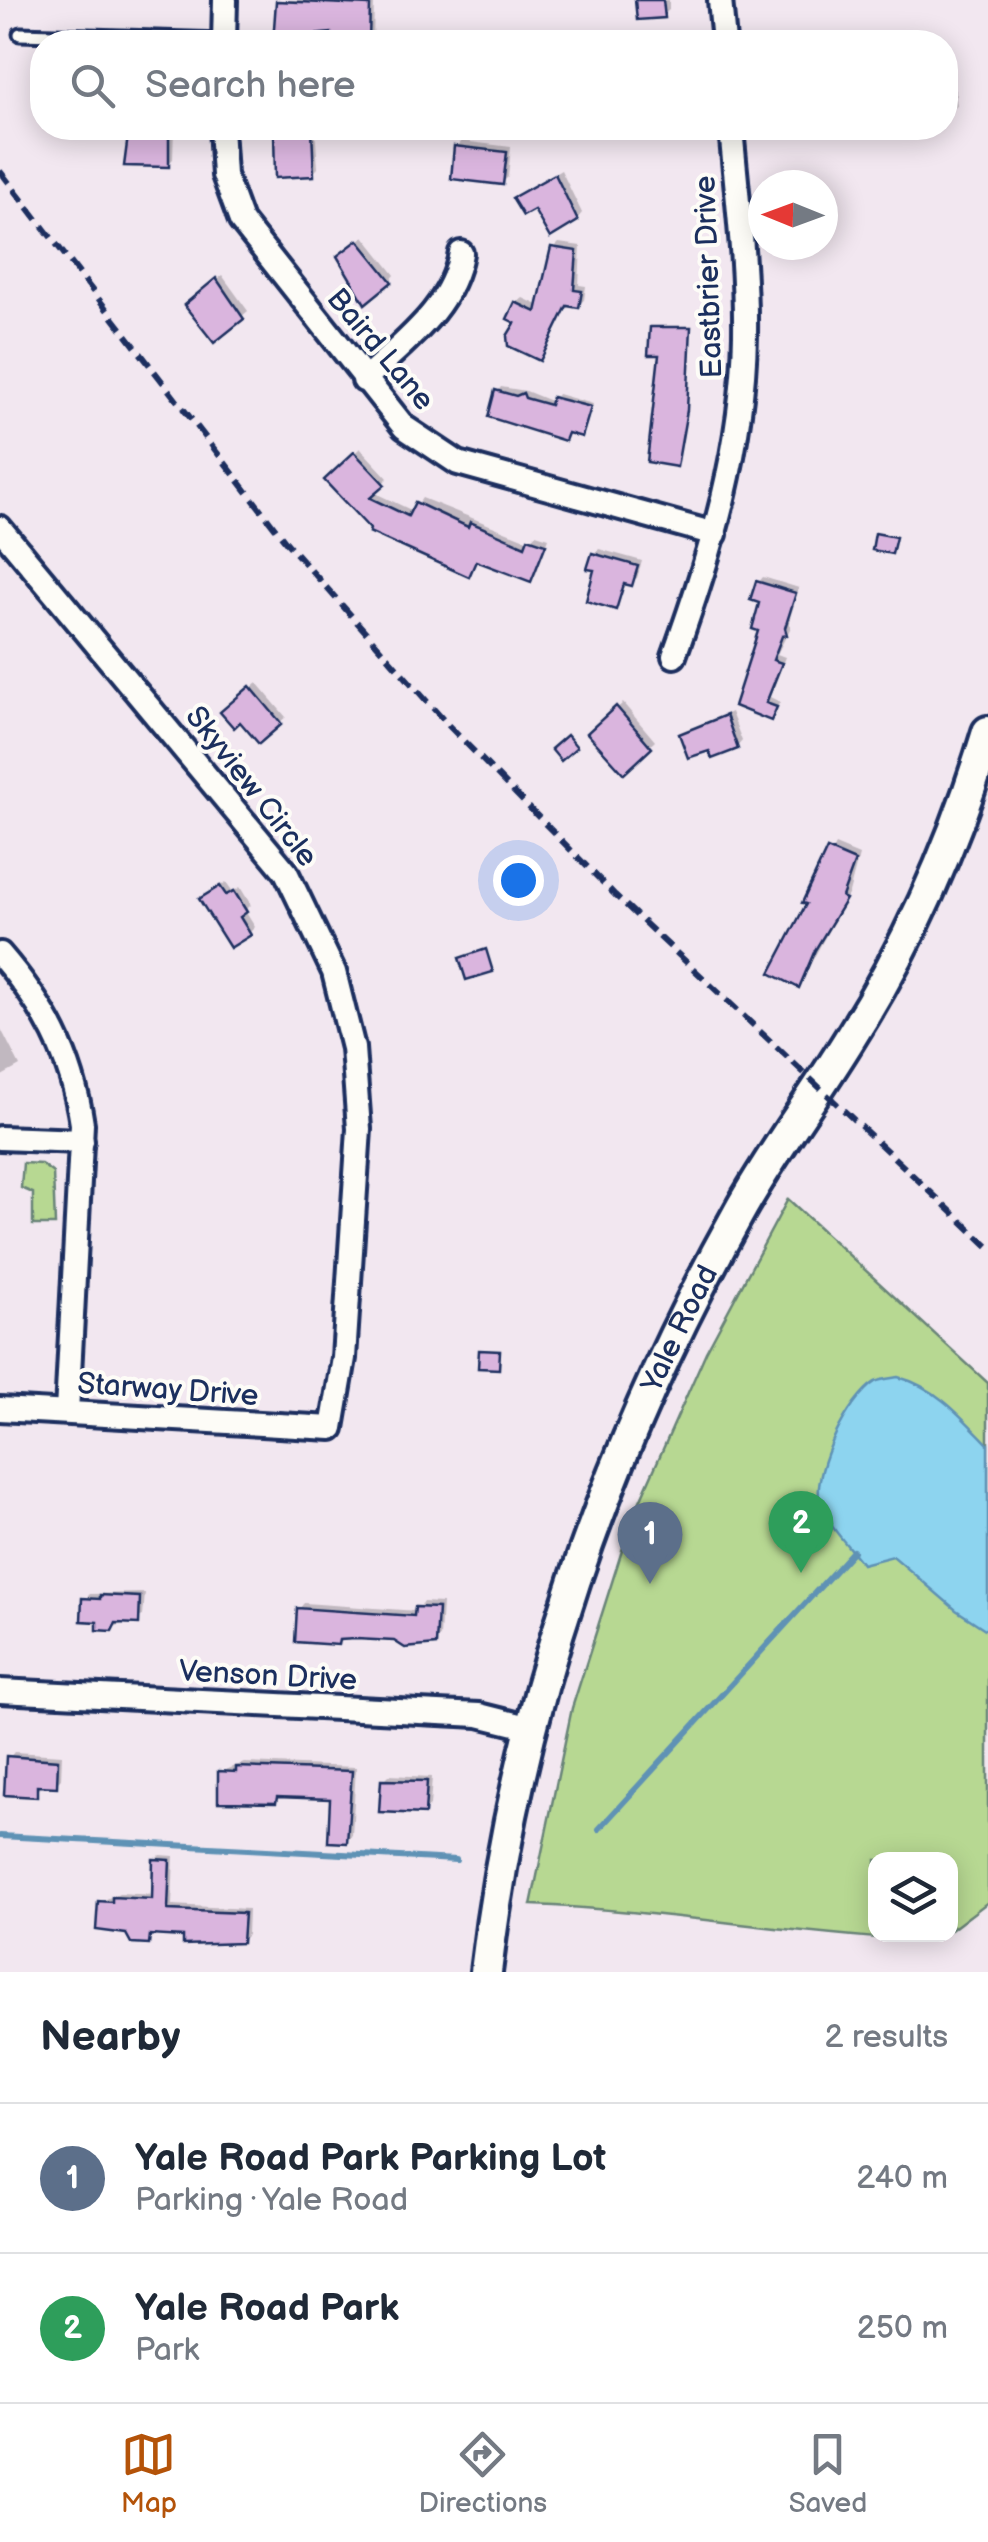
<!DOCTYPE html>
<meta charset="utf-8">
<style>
:root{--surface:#fff;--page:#f6f6f7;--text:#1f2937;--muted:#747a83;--line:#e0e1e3;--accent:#b45309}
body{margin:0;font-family:"Balsamiq Sans",sans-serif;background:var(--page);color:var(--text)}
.controls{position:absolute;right:30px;bottom:30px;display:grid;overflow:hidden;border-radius:20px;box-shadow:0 5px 25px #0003}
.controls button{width:90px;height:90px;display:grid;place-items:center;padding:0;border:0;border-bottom:2px solid var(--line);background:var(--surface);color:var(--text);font:50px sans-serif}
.compass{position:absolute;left:748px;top:170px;width:90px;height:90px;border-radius:50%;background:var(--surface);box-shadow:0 5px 25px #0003;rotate:271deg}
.you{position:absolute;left:518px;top:880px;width:35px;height:35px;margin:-25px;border:8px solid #fff;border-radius:50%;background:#1a73e8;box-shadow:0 0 0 15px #1a73e833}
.badge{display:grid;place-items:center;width:65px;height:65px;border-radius:50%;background:var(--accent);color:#fff;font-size:32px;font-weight:700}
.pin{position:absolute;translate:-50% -82px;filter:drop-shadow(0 2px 5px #0008)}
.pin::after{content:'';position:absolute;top:52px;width:35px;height:30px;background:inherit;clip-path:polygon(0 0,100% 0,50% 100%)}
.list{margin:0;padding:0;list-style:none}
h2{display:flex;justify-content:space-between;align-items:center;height:130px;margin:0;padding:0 40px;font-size:42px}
h2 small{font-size:32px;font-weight:400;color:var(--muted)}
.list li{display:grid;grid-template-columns:65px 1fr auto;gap:30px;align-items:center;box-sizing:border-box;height:150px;padding:0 40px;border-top:2px solid var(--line)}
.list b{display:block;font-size:38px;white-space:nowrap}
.list p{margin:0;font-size:32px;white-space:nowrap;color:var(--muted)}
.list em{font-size:32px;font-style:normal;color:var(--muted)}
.icon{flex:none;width:55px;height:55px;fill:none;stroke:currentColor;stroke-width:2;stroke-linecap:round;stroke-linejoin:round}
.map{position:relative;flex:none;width:988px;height:1972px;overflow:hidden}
.search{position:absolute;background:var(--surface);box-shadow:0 5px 25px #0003;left:30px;right:30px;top:30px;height:110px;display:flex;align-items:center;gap:25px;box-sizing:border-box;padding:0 35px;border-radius:40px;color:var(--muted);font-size:38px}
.sheet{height:430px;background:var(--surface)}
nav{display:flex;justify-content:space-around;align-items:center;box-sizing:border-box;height:140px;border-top:2px solid var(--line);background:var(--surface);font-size:28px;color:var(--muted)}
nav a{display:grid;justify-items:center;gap:5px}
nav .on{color:var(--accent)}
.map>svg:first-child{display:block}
.green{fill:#b7d892;stroke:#698478;stroke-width:2.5}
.water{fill:#8dd4ef;stroke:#5f92b5;stroke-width:2.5}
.shadow{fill:#0003}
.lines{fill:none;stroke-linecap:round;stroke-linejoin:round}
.stream{stroke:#5f92b5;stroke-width:6}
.building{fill:#dab5de;stroke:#1b2f5e;stroke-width:2.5}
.service-casing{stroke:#1b2f5e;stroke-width:19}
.minor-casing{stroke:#1b2f5e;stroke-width:30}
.secondary-casing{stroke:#1b2f5e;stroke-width:38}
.service{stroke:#fdfcf7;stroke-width:11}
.minor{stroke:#fdfcf7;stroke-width:22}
.secondary{stroke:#fdfcf7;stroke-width:30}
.rail{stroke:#1b2f5e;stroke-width:6;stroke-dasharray:15 8;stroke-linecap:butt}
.labels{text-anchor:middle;stroke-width:8;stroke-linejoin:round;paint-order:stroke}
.street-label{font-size:30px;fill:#1b2f5e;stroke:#fdfcf7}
</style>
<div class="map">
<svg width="988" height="1972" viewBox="0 0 988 1972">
<rect width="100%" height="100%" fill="#f2e7f0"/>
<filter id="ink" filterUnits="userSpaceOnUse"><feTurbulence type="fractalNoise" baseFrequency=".01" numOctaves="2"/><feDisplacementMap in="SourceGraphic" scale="20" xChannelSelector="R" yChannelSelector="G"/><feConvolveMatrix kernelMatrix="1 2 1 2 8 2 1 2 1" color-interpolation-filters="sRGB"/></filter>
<g filter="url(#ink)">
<g class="green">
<path d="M23,1163l18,1 12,9 2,52h-22v-32l-12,-5z"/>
<path d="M788,1199l200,184v519l-37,28 -1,-70h-74v74l61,1 -17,6c-130,-7 -259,-31 -389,-36l41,-197 60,-189 74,-167z"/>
</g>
<path class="water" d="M898,1377c38,10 63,39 90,67v187l-32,-21 -63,-54 -31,8c-13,-18 -39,-43 -43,-65 -4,-32 29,-100 56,-117 6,-3 17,-4 23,-5z"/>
<g class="shadow">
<path d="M281,0h93l-1,42h-38l-2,-12 -17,2 1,10h-41z"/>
<path d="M638,0h31v10l-6,5z"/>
<path d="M955,90l2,16 -11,6v-21z"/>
<path d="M132,128h42l-1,31 -5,5 -37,-17z"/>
<path d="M274,128h41l3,40 -5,6 -36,2z"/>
<path d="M462,141l49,6 -3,30 -6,6 -45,-36z"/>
<path d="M561,170l21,43 -5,6 -62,-21z"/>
<path d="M364,236l31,39 -5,6 -44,-30z"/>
<path d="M559,243l22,3 -2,39 7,1 -2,14 -6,5 -9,-1 -29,54 -22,-36 -1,-19 6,-5 17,8 13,-57z"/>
<path d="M222,275l26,36 -33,28 -23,-39z"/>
<path d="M501,387l25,4 27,11 5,-8 35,10 -8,26 -3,4 -13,-3 -4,7 -67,-47z"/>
<path d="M360,448l28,30 -15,14 40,19 9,-13 108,43 6,-7 13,4 -13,36 -5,5 -53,-20 -9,15 -142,-94z"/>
<path d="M599,549l43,12 -5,17 -10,4 -11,25 -19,-38 -3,-15z"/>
<path d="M763,577l36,11 -10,33 2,6 -14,27 8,3 -15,40 10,5 -10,17 -33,-14 25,-75 -4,-47z"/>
<path d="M257,683l29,34 -27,23 -30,-33z"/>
<path d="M623,703l32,38 -31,29 -34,-37z"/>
<path d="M731,712l11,29 -5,6 -55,-12z"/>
<path d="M835,845l24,10 -10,38 -50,92 10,-82 -4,-1z"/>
<path d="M226,882l7,10 7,-5 11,18 -6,6 10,16 -6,6 -47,-34z"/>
<path d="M0,1027l20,39 -20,11z"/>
<path d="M145,1593l-2,23 -32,12 -26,-29 5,-5z"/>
<path d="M423,1602l19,1 -2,34 -18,9 -66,-9 -19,6 -38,-34 5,-6 113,8z"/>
<path d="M14,1752l48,3 -1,24 -5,5h-15l-5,10 -27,-36z"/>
<path d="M244,1763l112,4 -4,68 -6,5 -14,-43 -50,-3 -7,6 -55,-28z"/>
<path d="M389,1775l43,2 -2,29 -6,5 -41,-30z"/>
<path d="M160,1855l14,1 -2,49 76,4 -1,26 -6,6 -87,-8 -6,8 -48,-39 19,-9 36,2v-35z"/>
</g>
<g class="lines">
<g class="stream">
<path d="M599,1829l254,-278"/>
<path d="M0,1836l456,24"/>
</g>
</g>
<g class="building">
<path d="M635,0h28l2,18 -28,2z"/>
<path d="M276,1l94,4 -1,37h-37l-1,-9 -19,2v7h-39z"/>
<path d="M129,128h40v39l-45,-1z"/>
<path d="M312,129l2,47 -39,2 -1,-47z"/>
<path d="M454,146l53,6 -4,33 -52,-6z"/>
<path d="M555,174l23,47 -28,17 -16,-28 -11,6 -11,-18z"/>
<path d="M358,240l34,42 -27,22 -28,-48z"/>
<path d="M551,247l26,4 -3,39 8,1 -3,17 -12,-2 -27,55 -32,-15 -1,-10 8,-13 -8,-4 8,-17 21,10z"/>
<path d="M216,278l28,41 -30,24 -30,-38z"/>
<path d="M650,327h41l-4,83 -10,57 -30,-5 12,-107h-11z"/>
<path d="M495,390l21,6 7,-3 2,5 25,7 2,-8 39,10 -9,30 -14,-4 -3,8 -77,-24z"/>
<path d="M354,452l31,33 -15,13 38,18 7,-14 53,25 2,-5 55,24 3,-8 18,6 -15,38 -55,-21 -7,16 -100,-45 1,-3 -46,-49z"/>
<path d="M875,533l21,4 -4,17 -20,-4z"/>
<path d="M592,553l46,13 -6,20 -8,-2 -8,26 -30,-9 8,-31 -7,-1z"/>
<path d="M756,581l40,12 -11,35 2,7 -5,1 -9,24 9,3 -16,40 11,4 -6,14 -37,-15 24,-75 -6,-2 7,-26 -9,-3z"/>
<path d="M250,686l32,38 -23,20 -19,-22 -6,6 -14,-16z"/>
<path d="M616,706l36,42 -28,26 -37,-41z"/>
<path d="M726,715l12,34 -26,10 -3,-8 -21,7 -9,-24z"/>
<path d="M567,735l10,12 -16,14 -10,-12z"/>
<path d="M827,849l28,12 -13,36 4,2 -31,51 -16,38 -29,-15 36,-69 -4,-1z"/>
<path d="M220,886l6,9 8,-4 13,21 -7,5 11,18 -21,13 -31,-49z"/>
<path d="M486,949l7,23 -27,8 -7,-22z"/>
<path d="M479,1350l21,1 -1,18 -21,-1z"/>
<path d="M100,1595l40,2 -1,27 -23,-1 -4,8 -15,-1v-8l-16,-1 1,-23 18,1z"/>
<path d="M415,1607l23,1 -2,37 -31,3 -11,-7 -38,-2 -17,1 -1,5 -43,-3 2,-34 117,8z"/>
<path d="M6,1756l52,4 -1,27 -20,-1v11l-33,-2z"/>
<path d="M236,1767l116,4 -5,72 -19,-1 2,-43 -53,-2 -1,6 -58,-1v-31l18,1z"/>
<path d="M381,1780l46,1 -2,33 -46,-2z"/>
<path d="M153,1859l17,1 -2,50 76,3 -2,30 -59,2v-8l-33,-2 -1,9 -18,-1 -5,-9 -30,-4 2,-29 14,1v-5l40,2z"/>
</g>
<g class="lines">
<g class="service-casing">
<path id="service" d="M20,34l204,6"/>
</g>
<g class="minor-casing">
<g id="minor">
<path d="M720,0l4,42"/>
<path d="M224,42l1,-42"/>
<path d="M221,128l3,47 17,46 163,206 54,36 257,71"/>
<path d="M364,380c38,-37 88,-71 97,-127"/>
<path d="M0,528l286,344 48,100 19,76 6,81 -15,229 -12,70 -332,-19"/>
<path d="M674,656c38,-105 69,-209 71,-321 1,-69 -8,-139 -14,-207"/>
<path d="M0,954c44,51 72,102 82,170l-15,288"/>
<path d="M0,1138l82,3"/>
<path d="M0,1691l479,24 52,13"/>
</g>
</g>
<g class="secondary-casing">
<g id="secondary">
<path id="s1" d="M486,1972c31,-267 121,-523 252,-758 34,-62 77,-118 114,-179 59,-94 104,-197 136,-303"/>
</g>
</g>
<use href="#service" class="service"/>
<use href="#minor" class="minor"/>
<use href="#secondary" class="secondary"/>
<path class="rail" d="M0,171l286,371 162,183 167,170 373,351"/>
</g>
</g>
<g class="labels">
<g class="street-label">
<text transform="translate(708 277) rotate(-92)" y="10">Eastbrier Drive</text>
<text transform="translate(381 349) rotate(50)" y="10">Baird Lane</text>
<text transform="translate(252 786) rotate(52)" y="10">Skyview Circle</text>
<text dy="10" stroke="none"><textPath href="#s1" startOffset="675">Yale Road</textPath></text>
<text transform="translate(168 1389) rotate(4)" y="10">Starway Drive</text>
<text transform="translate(268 1675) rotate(3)" y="10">Venson Drive</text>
</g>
</g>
</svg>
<div class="controls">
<button><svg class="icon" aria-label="layers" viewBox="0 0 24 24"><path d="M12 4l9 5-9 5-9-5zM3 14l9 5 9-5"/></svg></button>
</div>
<svg class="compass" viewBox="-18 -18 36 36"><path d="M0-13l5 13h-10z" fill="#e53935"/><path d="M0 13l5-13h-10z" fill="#747a83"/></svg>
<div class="you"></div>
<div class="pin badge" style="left:650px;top:1584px;background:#5c6f8a">1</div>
<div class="pin badge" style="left:801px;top:1573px;background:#2e9e5b">2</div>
<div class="search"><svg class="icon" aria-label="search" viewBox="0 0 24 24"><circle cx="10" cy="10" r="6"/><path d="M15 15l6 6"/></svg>Search here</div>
</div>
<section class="sheet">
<h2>Nearby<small>2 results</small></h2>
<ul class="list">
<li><span class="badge" style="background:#5c6f8a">1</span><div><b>Yale Road Park Parking Lot</b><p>Parking · Yale Road</p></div><em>240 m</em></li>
<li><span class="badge" style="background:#2e9e5b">2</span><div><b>Yale Road Park</b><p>Park</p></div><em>250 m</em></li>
</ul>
</section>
<nav>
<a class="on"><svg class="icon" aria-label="map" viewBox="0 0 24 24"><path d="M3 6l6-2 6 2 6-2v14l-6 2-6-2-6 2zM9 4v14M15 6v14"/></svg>Map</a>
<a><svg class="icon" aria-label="directions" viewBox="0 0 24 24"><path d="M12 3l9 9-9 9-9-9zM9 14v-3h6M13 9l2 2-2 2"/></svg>Directions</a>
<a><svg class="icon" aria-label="saved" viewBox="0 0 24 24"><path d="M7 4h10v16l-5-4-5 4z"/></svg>Saved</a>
</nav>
